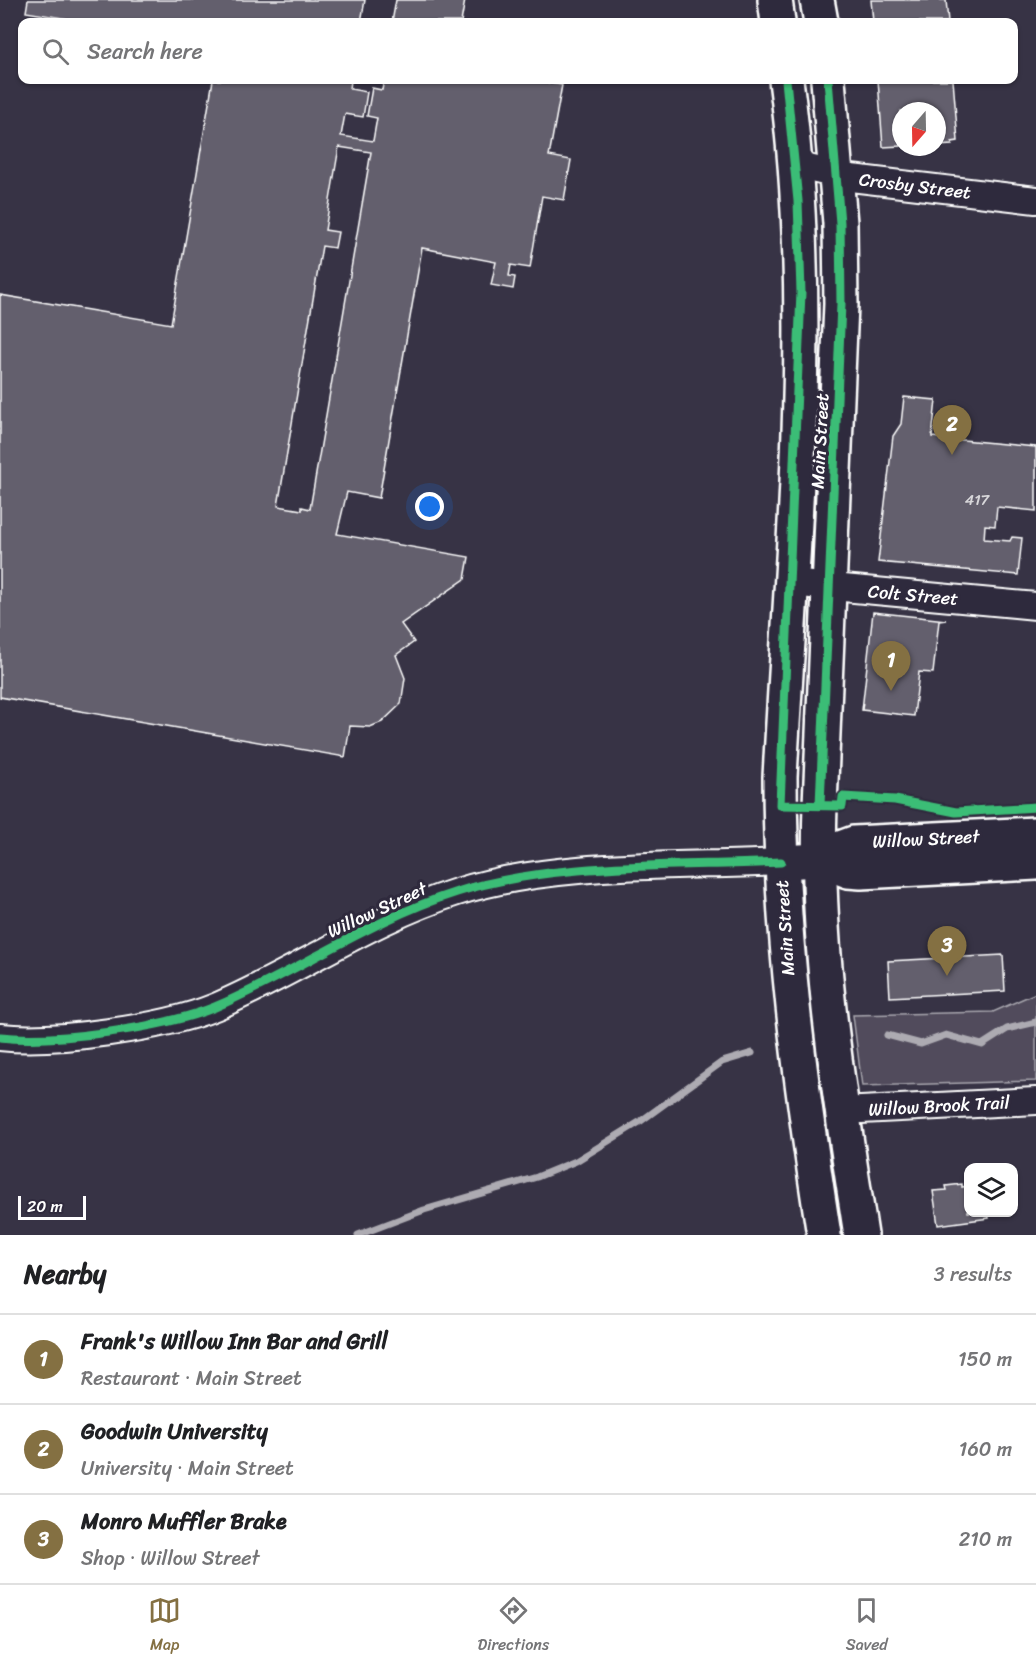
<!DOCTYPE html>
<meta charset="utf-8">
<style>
:root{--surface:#fff;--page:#f6f6f6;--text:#202124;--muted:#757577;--line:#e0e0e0;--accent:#847042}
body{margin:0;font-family:Sriracha,sans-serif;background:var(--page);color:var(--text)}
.controls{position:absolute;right:18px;bottom:18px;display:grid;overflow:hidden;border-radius:12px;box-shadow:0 2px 4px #0004}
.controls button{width:54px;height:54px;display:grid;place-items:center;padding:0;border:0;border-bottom:2px solid var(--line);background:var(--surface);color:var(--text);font:30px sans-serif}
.compass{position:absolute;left:892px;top:102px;width:54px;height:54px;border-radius:50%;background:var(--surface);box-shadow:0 2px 4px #0004;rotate:200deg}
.scale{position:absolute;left:18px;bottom:15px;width:68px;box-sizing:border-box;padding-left:6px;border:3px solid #fff;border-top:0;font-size:16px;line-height:21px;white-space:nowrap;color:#fff;-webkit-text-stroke:4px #2f2a3d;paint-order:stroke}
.you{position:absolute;left:430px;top:507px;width:21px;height:21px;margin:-15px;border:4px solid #fff;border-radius:50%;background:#1a73e8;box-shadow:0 0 0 9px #1a73e833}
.badge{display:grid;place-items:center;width:39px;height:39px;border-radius:50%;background:var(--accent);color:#fff;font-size:20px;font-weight:700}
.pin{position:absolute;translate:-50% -50px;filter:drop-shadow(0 2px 3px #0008)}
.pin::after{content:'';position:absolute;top:32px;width:21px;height:18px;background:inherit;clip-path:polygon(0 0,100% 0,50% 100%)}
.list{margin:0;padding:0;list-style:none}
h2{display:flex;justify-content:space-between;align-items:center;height:78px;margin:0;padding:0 24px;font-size:26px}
h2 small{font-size:20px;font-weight:400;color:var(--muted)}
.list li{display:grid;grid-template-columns:39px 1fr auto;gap:18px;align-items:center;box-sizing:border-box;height:90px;padding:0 24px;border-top:2px solid var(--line)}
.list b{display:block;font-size:22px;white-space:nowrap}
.list p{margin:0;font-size:20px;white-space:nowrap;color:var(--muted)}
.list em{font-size:20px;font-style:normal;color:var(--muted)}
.icon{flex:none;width:33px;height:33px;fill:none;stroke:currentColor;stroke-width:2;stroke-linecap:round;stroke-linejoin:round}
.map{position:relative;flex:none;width:1036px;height:1235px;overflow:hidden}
.search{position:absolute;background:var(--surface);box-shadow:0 2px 4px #0004;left:18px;right:18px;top:18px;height:66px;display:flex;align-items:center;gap:15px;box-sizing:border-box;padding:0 21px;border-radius:12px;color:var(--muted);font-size:22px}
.sheet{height:348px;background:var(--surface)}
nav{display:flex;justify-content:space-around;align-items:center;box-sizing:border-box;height:84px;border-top:2px solid var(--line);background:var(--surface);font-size:16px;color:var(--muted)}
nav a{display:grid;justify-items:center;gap:3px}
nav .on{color:var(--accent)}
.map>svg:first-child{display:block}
.green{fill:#514c5c;stroke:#a8a6ae;stroke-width:1.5}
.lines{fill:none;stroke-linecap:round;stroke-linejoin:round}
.stream{stroke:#adabb2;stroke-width:7}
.building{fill:#635f6d;stroke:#fff;stroke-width:1.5;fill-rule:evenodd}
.minor-casing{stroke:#fff;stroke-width:30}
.secondary-casing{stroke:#fff;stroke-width:38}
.primary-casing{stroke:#fff;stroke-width:38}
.minor{stroke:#2f2a3d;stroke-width:26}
.secondary{stroke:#2f2a3d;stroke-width:33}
.primary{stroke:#2f2a3d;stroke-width:33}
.cycleway-casing{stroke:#2f2a3d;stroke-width:13}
.cycleway{stroke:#3abd76;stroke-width:9}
.labels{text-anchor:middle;stroke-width:6;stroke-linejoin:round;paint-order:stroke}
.number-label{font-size:15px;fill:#d8d7da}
.street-label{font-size:18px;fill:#fff;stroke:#2f2a3d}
</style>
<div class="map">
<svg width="1036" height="1235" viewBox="0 0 1036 1235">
<rect width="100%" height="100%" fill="#373345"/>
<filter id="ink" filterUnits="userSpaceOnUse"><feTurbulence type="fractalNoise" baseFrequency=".0167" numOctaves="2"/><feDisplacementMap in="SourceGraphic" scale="12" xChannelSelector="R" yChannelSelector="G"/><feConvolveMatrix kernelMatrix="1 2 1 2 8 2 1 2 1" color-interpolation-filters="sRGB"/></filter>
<g filter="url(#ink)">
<path class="green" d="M1036,993v88l-174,5 -9,-71 140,-3z"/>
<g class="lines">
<g class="stream">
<path d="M887,1035l34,9 25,-9 36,10 25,-16 29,-7"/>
<path d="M358,1235l66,-25 113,-33 39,-16 65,-40 81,-59 30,-9"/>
</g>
</g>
<g class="building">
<path d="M28,0h337l-4,22h-274l-61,-10z"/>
<path d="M396,0h69l-4,22h-69z"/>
<path d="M871,0h75l2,22h-75z"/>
<path d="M213,80h138l-1,9 17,3 -4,25 -18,-3 -4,22 32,5 4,-23 -10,-2 5,-28 10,2 2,-10h147l31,5 -13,71 22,4 -7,40 -22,-4 -12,72 -19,-3 -2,11 6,1 -2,12 -22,-4 5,-23 -74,-14 -43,250 -32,-6 -10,42 132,23 -4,22 -64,45 13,18 -18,13 9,23 -4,26 -19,18 -12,5 -20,-1 -5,31 -345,-60v-402l171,29zM339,147l32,5 -61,357 -8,-2v3l-24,-4 44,-260 13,2 3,-16 -13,-2z"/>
<path d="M878,80h75l5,61 -6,1v3l-15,1v-35h-36v35l-18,1z"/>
<path d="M904,397l32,3 -4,37 104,10v64l-39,-4 -2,19 -10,-1 -1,14 26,2 2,-4 10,1 -4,37 -140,-13 15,-126 8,-12z"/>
<path d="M873,612l73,8 -7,1 -6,52 -14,-1 -5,44 -52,-6z"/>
<path d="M1003,955l2,36 -115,6 -2,-36z"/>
<path d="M962,1184v3l6,-1v26h20l1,6 -51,7 -5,-34 14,-1 -1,-4z"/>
</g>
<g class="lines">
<g class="minor-casing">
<g id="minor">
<path d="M795,165l56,13 185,22"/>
<path d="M790,583l246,23"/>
<path d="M0,1037c54,6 164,-9 215,-30 82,-35 156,-88 242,-115 99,-31 220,-25 324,-30"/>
<path d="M842,1111l194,-10"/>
</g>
</g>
<g class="secondary-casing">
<g id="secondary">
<path d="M820,860l15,-10 19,-7 182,-9"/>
<path d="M781,862l39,-2 28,11 13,1 175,-9"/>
</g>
</g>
<g class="primary-casing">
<g id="primary">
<path d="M775,0l3,22"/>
<path d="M817,0l4,22"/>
<path d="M786,80c31,228 6,467 -6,697 0,154 20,305 44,458"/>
<path d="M828,80l12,143 1,81 -21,501c-5,144 19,288 41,430"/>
</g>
</g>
<use href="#minor" class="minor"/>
<use href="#secondary" class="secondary"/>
<use href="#primary" class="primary"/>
<g class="cycleway-casing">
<g id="cycleway">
<path d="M786,80l12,121 3,91 -21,513 62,1 1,-9 52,3 61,12 80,-5"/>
<path d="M820,805l21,-501 -1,-81 -12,-143"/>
<path d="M0,1037c54,6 164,-9 215,-30 82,-35 156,-88 242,-115 99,-31 220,-25 324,-30"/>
</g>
</g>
<use href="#cycleway" class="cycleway"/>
</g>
</g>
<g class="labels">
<g class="number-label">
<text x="977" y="505">417</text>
</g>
<g class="street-label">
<text transform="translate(915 186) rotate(7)" y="6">Crosby Street</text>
<text transform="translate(820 441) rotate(-87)" y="6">Main Street</text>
<text transform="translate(913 595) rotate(5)" y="6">Colt Street</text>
<text transform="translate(926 839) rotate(-3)" y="6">Willow Street</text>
<text transform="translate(377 910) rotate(-25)" y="6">Willow Street</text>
<text transform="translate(785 928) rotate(-94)" y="6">Main Street</text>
<text transform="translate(939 1106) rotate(-3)" y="6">Willow Brook Trail</text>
</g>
</g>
</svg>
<div class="controls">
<button><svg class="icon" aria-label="layers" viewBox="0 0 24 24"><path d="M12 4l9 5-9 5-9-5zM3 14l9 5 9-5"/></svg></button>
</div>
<svg class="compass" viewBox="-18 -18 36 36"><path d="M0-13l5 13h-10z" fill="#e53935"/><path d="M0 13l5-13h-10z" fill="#757577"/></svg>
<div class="scale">20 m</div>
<div class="you"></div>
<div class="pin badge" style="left:891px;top:691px">1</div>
<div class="pin badge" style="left:952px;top:455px">2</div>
<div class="pin badge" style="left:947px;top:976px">3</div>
<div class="search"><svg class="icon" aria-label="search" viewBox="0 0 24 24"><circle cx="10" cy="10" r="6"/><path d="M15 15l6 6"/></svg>Search here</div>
</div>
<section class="sheet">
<h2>Nearby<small>3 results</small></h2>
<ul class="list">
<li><span class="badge">1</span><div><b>Frank's Willow Inn Bar and Grill</b><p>Restaurant · Main Street</p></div><em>150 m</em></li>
<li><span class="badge">2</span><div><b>Goodwin University</b><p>University · Main Street</p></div><em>160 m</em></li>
<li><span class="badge">3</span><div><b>Monro Muffler Brake</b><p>Shop · Willow Street</p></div><em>210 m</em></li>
</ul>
</section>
<nav>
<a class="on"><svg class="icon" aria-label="map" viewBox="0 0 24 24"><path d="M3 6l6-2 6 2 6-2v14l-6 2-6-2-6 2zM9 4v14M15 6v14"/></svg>Map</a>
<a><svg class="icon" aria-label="directions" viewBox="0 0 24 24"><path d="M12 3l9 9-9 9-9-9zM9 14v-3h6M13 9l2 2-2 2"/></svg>Directions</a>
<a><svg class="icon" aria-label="saved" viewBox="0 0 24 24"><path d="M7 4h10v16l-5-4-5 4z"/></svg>Saved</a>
</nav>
